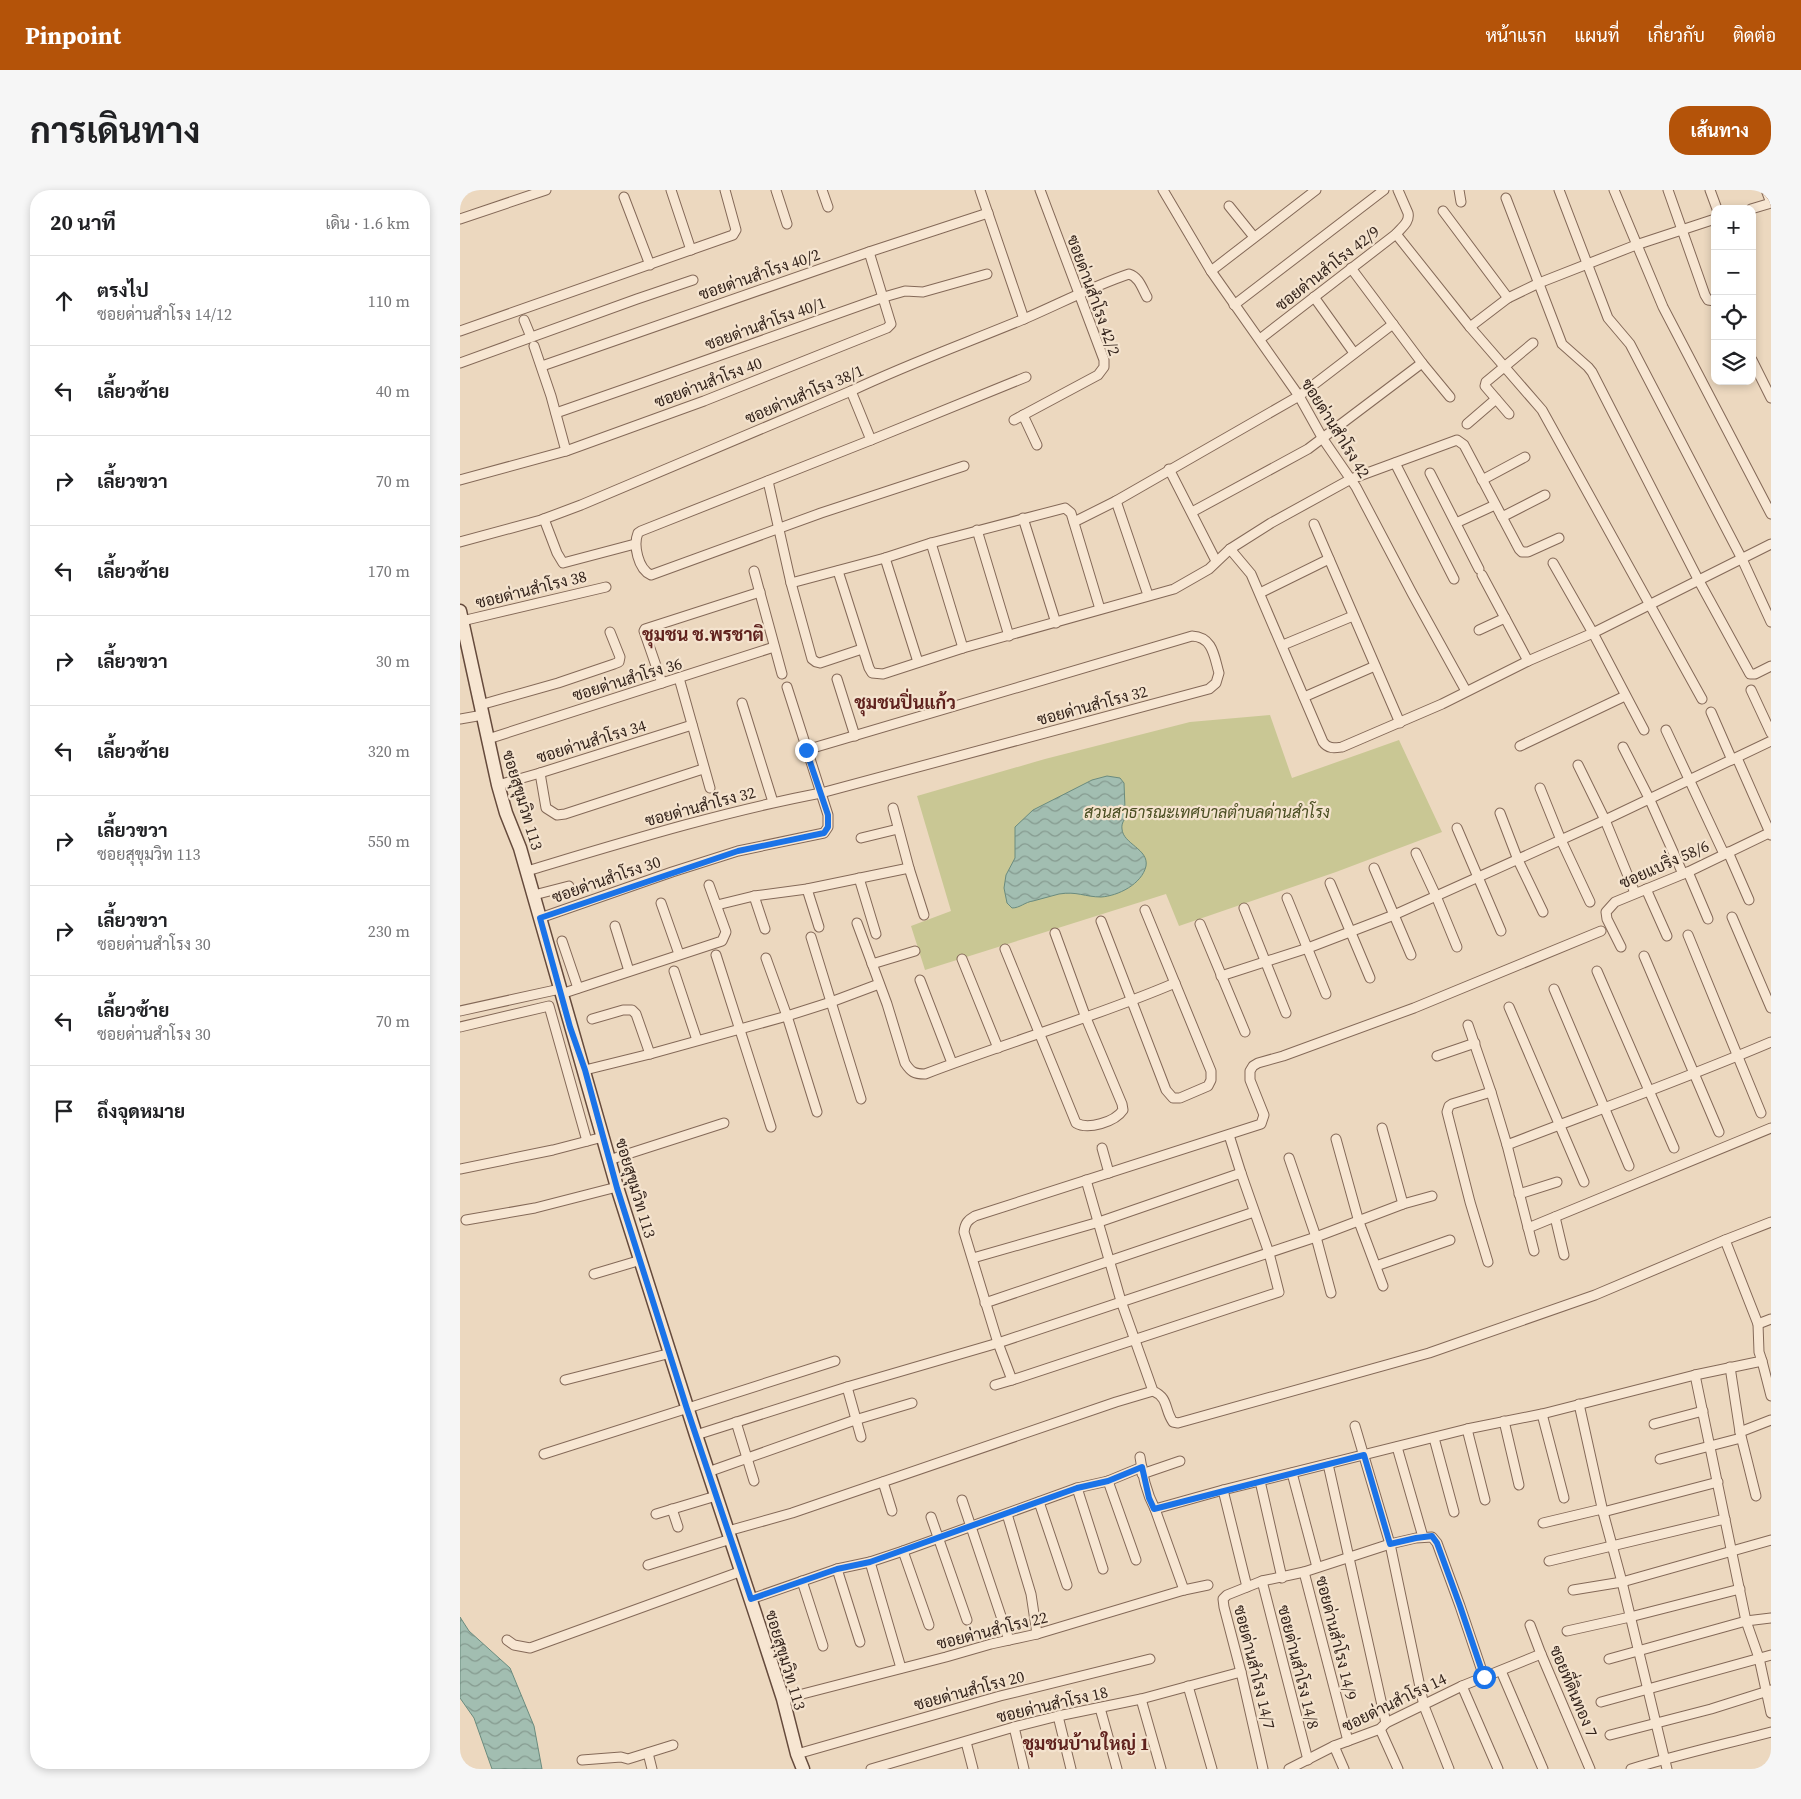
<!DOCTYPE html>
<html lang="th">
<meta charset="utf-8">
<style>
:root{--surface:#fff;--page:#f6f6f6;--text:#202124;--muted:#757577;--line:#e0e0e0;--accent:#b45309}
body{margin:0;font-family:"Source Serif 4",Sarabun,serif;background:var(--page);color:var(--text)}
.controls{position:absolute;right:15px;top:15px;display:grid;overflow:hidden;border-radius:10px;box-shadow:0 2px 8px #0003}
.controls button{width:45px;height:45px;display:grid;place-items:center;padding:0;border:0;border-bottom:1px solid var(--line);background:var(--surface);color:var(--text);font:25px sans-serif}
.stop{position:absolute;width:15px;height:15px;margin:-11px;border:4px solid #1a73e8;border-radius:50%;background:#fff}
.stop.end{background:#1a73e8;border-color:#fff;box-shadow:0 1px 5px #0008}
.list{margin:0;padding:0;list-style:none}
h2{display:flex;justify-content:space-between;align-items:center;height:65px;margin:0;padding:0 20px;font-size:21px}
h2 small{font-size:16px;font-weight:400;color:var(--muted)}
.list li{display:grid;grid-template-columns:32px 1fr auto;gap:15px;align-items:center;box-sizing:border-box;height:90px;padding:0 20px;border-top:1px solid var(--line)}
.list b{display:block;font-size:19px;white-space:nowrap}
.list p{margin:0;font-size:16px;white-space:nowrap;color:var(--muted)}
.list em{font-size:16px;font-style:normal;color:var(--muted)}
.icon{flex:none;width:28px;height:28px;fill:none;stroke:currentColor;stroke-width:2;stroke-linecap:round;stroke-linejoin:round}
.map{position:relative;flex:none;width:1311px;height:1579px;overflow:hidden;border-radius:20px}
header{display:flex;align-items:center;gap:30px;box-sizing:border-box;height:70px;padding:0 25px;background:var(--accent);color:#fff}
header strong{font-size:24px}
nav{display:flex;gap:28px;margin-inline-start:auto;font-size:18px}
.intro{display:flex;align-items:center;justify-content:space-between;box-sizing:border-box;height:120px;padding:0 30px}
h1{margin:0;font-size:35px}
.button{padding:12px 22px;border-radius:20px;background:var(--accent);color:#fff;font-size:18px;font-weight:700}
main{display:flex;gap:30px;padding:0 30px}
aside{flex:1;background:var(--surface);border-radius:20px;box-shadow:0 2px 8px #0003}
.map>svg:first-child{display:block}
.green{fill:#c9c794}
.water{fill:url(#water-waves);stroke:#6a8b7e}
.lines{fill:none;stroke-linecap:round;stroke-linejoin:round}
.street-casing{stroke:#846958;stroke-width:11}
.secondary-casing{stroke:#654a3c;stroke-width:15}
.street{stroke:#f7e6d2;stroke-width:9}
.secondary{stroke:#f7e6d2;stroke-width:12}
.route{stroke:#1a73e8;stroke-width:6}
.labels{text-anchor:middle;stroke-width:4.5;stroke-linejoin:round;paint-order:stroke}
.street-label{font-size:16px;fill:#34241c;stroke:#f4e3ce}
.park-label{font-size:16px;font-style:italic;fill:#4b4f23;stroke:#f4e3ce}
.neighbourhood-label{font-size:18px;font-weight:bold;fill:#5f211d;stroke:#f4e3ce}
</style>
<header>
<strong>Pinpoint</strong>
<nav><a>หน้าแรก</a><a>แผนที่</a><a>เกี่ยวกับ</a><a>ติดต่อ</a></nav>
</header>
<div class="intro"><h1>การเดินทาง</h1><a class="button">เส้นทาง</a></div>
<main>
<aside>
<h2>20 นาที<small>เดิน · 1.6 km</small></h2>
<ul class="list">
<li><svg class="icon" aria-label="ahead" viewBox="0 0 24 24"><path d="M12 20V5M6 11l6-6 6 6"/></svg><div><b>ตรงไป</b><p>ซอยด่านสำโรง 14/12</p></div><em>110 m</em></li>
<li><svg class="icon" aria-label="left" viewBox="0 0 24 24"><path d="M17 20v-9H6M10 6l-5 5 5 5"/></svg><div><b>เลี้ยวซ้าย</b></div><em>40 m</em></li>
<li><svg class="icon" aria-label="right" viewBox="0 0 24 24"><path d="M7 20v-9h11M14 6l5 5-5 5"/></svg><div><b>เลี้ยวขวา</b></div><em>70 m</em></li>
<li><svg class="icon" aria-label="left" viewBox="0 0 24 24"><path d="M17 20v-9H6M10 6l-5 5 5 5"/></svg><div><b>เลี้ยวซ้าย</b></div><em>170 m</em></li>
<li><svg class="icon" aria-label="right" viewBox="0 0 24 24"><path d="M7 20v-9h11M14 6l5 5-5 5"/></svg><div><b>เลี้ยวขวา</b></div><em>30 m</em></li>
<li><svg class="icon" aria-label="left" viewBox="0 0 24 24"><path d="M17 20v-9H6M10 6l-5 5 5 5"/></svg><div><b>เลี้ยวซ้าย</b></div><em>320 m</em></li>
<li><svg class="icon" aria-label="right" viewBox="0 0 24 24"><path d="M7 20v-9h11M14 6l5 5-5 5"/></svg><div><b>เลี้ยวขวา</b><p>ซอยสุขุมวิท 113</p></div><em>550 m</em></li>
<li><svg class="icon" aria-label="right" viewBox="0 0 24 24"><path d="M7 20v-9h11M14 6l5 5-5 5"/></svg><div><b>เลี้ยวขวา</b><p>ซอยด่านสำโรง 30</p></div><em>230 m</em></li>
<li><svg class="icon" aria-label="left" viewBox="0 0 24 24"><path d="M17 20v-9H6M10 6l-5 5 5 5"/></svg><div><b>เลี้ยวซ้าย</b><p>ซอยด่านสำโรง 30</p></div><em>70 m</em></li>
<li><svg class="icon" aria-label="arrive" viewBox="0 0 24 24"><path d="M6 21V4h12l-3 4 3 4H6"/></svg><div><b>ถึงจุดหมาย</b></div></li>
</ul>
</aside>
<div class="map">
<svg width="1311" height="1579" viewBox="0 0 1311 1579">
<defs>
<pattern id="water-waves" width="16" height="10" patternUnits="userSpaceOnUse" patternTransform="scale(1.25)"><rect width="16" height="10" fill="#a2beb1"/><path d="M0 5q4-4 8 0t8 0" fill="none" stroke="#859a8f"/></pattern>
</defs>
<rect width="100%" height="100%" fill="#ecd8bf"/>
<path class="green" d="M810,525l22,63 107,-38 43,92 -106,40 -157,54 -13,-32 -241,76 -14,-44 40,-15 -34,-115 128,-37 145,-37z"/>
<g class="water">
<path d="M647,586l13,2 4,5 1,25 2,7c-2,4 -6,8 -5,14 1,15 27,20 24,37 -4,18 -28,30 -45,31 -16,0 -24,-6 -42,-3 -9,2 -17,5 -26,7 -8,1 -13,7 -21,7l-5,-5 -3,-15 2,-13 9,-17v-31l18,-17 59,-30z"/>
<path d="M0,1427l9,14 41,37 24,58 8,43h-50l-18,-51 -14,-20z"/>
</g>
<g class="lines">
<g class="street-casing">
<g id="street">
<path d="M211,0l20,60"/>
<path d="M316,0l11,34"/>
<path d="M362,0l6,17"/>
<path d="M520,0l44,129"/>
<path d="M703,0l48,81 88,125 24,43 33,48 57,108 53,96"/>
<path d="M999,0l2,12"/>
<path d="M1099,0l49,128 22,26 112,215 29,63"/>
<path d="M1154,0l49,117 108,207"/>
<path d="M1208,0l37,105 3,5 7,1"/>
<path d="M1250,0l7,19"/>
<path d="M1306,0l5,13"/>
<path d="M164,7l26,68"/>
<path d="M1046,8l56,146 26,23 4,5 107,209 51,93h5l16,-8"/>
<path d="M769,16l25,31"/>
<path d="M1291,19l20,-6"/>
<path d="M983,21l65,87"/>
<path d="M0,29l86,-29"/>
<path d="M936,44l74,93 72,83 160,289"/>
<path d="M891,78l71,95 28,34"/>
<path d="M751,81l105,-81"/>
<path d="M854,107l40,56"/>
<path d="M774,115l150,-115"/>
<path d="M64,130l7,17"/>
<path d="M1010,137l38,-29 31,-15 97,-38 79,-26"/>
<path d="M0,141l273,-96 3,-5 -11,-40"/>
<path d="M800,149l136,-105c6,-7 14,-12 12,-21l-10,-23"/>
<path d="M74,156l17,50 15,55"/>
<path d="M1292,170l19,38"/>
<path d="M0,173l177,-64 56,-19"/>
<path d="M82,176l327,-114 119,-39"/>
<path d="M391,201l20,49 -230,91 -3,2c-5,12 0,36 13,42l170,-62 143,-47"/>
<path d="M96,223l89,-31 239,-85 21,-6 18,1 64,-18"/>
<path d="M1049,224l-24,-28 1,-4 47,-39"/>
<path d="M563,225l14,30"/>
<path d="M554,230l84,-45 6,-8v-7l-64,-170"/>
<path d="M1007,234l29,-25"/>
<path d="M411,250l155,-63"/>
<path d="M935,273l59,116"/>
<path d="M709,279l47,92"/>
<path d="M970,283l49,96"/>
<path d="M0,290l106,-29 138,-50 183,-73 4,-4 -22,-72"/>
<path d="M1022,290l43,-23"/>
<path d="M308,291l23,102 21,76 4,3 4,1 42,-14"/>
<path d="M656,311l32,94"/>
<path d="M732,322l116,-63 114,-86"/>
<path d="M1042,327l43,-22"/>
<path d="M563,328l33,105"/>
<path d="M84,329l13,34 6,10 72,-19"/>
<path d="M614,332l42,-21 183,-105 94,-72"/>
<path d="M996,333l39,-18"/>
<path d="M854,334l86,199"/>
<path d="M517,340l32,106"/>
<path d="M0,352l81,-22 40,-15 270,-114c57,-27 115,-48 173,-72 35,-15 69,-33 105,-45 10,3 13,14 18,23"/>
<path d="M471,353l32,105"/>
<path d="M770,359l21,25 72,168c5,7 11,6 19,5l100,-43 86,-43 65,-28 178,-89"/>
<path d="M425,368l33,104"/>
<path d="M1093,373l40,70 51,97"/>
<path d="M294,381l28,103"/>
<path d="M378,381l31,97 3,5 11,1 80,-26 211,-59 35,-20 21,-20 41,-26 80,-44 106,-39 7,5 55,104 3,3h6l31,-14"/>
<path d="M1022,385l46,86"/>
<path d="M331,393l94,-25 46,-15 134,-35 6,5 29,96"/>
<path d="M800,403l69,-34"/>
<path d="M2,431l144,-34"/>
<path d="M1019,440l26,-12"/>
<path d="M823,455l70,-29"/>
<path d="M219,488l31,110"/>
<path d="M377,489l18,57"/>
<path d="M202,493l-18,-52 1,-2 115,-37"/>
<path d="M1291,500l20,43"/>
<path d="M844,507l71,-31"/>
<path d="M282,513l31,99"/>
<path d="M20,515l78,-22 56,-19 5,-2 1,-5 -10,-25"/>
<path d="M1251,522l21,48"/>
<path d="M0,529l23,-4"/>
<path d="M1206,540l58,124"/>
<path d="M28,549l286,-92"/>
<path d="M1060,556l105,-50"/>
<path d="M1163,557l26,51 34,76"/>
<path d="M1277,568l34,77"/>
<path d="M1118,575l27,55 30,73"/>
<path d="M80,583l6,35 11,7 8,-1 138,-45"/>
<path d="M38,595l42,-12 152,-48"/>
<path d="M1080,598l21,52 29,62"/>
<path d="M433,618l16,60 15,47"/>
<path d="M1040,623l18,47 25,52"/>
<path d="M997,638l44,103"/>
<path d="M401,648l37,-9"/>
<path d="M1268,662l21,48"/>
<path d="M956,663l20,43 21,51"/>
<path d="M914,678l37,87"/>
<path d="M67,681c97,-29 194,-59 294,-78l388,-104 7,-6 3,-10c-5,-17 -6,-36 -27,-37l-386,114"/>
<path d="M1228,682l20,47"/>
<path d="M399,688l17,56"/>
<path d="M870,693l40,95"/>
<path d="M347,699l12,38"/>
<path d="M1186,699l21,47"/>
<path d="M74,705l35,-9"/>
<path d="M294,706l11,33"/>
<path d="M827,708l39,96"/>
<path d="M201,713l18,51"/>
<path d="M257,715l37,-9 53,-7 102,-21"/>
<path d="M784,718l42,105"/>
<path d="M1272,727l39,91"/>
<path d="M80,728l132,-46 66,-21 86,-18 4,-6v-12l-41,-128"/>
<path d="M641,731l65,169 7,8h7l28,-12 3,-6v-9l-66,-161"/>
<path d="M397,733l30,81 18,59c6,9 9,11 20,11 83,-32 168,-56 250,-91"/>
<path d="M740,734l45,108"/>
<path d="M155,736l14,45"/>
<path d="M1228,745l73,178"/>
<path d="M351,747l50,162"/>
<path d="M102,751l16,47"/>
<path d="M1161,757l-14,-28 -1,-7 9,-10 73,-30 83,-40"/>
<path d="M545,759l71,174c12,7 39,-1 47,-13l-1,-6 -36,-86 -31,-85"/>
<path d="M256,765l55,172"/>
<path d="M1184,766l75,176"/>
<path d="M306,768l21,58 30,96"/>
<path d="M502,769l36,89"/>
<path d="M412,774l43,-13"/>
<path d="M214,781l23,69"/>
<path d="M1137,781l77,177"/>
<path d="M761,786l87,-28 86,-33 211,-95 166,-79"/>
<path d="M460,790l32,83"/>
<path d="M1094,799l75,177"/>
<path d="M101,804l161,-53 4,-9 -17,-47"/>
<path d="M1049,817l75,175"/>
<path d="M0,821l100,-22"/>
<path d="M132,829l31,-9h9l4,4 14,40"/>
<path d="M1008,835l23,67 16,53c88,-34 177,-66 264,-103"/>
<path d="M0,837l89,-21 38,135"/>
<path d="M977,866l38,-13"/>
<path d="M125,880l65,-16 137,-38 44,-14 48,-18"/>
<path d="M922,938l21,76"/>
<path d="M876,949l23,83 24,64"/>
<path d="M1047,955l27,106"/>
<path d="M642,958l7,25"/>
<path d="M829,968l27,79 15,56"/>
<path d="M149,970l115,-37"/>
<path d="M0,979l93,-19 50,-13"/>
<path d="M626,990l35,121 32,90c16,7 11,18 20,31l5,1 251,-70 166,-58 130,-55 46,-18"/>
<path d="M1059,1004l38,-12"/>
<path d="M1095,1027l9,38"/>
<path d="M6,1030l69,-12 82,-21"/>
<path d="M1068,1038l243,-100"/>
<path d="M513,1068l126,-36 142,-49"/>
<path d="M1028,1072l-18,-60 -23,-90 2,-6 3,-2 39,-12"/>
<path d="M916,1076l74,-26"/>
<path d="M134,1084l47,-14"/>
<path d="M525,1113l269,-91"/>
<path d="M1298,1134l13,-5"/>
<path d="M1302,1171l9,35"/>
<path d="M1270,1177l10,65 16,64"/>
<path d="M1235,1185l51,246 13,37 12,55"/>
<path d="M105,1190l106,-27"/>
<path d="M552,1190l267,-88 -10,-39 -28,-80 -12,-38"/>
<path d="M535,1195l17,-5 -14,-37 -34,-111c1,-9 4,-12 11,-16l286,-92 3,-9 -14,-35v-9l3,-5 5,-3 25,-7 131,-48 187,-77"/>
<path d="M387,1197l14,50"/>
<path d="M1119,1214l24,108 19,70 45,187"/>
<path d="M1082,1224l22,84"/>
<path d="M1044,1231l15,64"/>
<path d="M276,1232l18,59"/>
<path d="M1194,1234l49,-13"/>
<path d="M895,1236l35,118 34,162 25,63"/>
<path d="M1007,1239l18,71"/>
<path d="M1280,1242l31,-12"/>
<path d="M236,1245l151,-48 151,-44 318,-106 87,-33 29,-8"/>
<path d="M974,1248l20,74"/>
<path d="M937,1257l26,90"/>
<path d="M84,1264l291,-93"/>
<path d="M680,1267c3,19 6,35 15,52l29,81"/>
<path d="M1200,1269l81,-21"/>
<path d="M868,1274l58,259"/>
<path d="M248,1282l147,-52 57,-17"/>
<path d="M832,1283l25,94"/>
<path d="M682,1284l38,-13"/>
<path d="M648,1291l28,79"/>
<path d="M800,1291l22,97"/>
<path d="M423,1292l9,29"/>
<path d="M617,1298l26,81"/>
<path d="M763,1300l24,97"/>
<path d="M502,1310l47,140"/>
<path d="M579,1312l28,83"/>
<path d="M212,1319l6,18"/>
<path d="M695,1319l68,-19 244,-61 75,-15 153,-39 67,-14 -3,-9 -1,-28 -33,-84"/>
<path d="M1143,1322l115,-30"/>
<path d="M196,1324l60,-18"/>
<path d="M547,1324l24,80 6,40"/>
<path d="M471,1327l36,103"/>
<path d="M1083,1333l59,-14"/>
<path d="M268,1341l64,-18 324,-111 37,-11"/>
<path d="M443,1361l26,74"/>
<path d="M1089,1371l176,-42"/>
<path d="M410,1372l31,106"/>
<path d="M188,1375l83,-26"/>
<path d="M377,1379l23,73"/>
<path d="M844,1382l44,169"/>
<path d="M342,1391l21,65"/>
<path d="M802,1391l46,179"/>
<path d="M1113,1400l49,-8 149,-42"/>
<path d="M291,1409l86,-30 33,-7 33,-11 174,-63 31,-7 34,-14"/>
<path d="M1070,1435l11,29 49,115"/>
<path d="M1107,1441l63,-14 110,-28"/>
<path d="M47,1450l7,5 16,3 212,-77"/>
<path d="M1149,1469l137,-38 25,-3"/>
<path d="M1041,1481l42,98"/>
<path d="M728,1496l24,83"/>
<path d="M1002,1496l36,83"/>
<path d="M323,1509l163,-42 45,-13 46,-10 147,-44 24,-5"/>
<path d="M681,1509l20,70"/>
<path d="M1141,1512l170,-47"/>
<path d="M640,1518l17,61"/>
<path d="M598,1526l13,53"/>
<path d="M554,1537l10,42"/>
<path d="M920,1539l18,40"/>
<path d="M1150,1545l101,-26 60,-19"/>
<path d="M506,1552l7,27"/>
<path d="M874,1556l10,23"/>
<path d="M188,1563l4,16"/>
<path d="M337,1564l203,-58 150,-37"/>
<path d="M122,1570l39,-3 7,2 45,-14"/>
<path d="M411,1579l143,-42 44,-11 83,-17 100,-27"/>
<path d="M803,1579l-22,-97 -17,-65 -1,-8 4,-4 35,-14 42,-9 86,-28 26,-6 16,-1 5,6 23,63 24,71"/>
<path d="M829,1579l45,-23 46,-17 6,-6 76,-37 79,-32"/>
<path d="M1171,1579c46,-14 94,-25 140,-37"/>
</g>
</g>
<g class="secondary-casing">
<path id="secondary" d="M0,421l38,174 8,28 14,35 97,339 79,248 65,196 22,68 14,55 6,15"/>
</g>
<use href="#street" class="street"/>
<use href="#secondary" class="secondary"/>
</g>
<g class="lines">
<path class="route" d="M346,560l22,65v12l-4,6 -86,18 -198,67 30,109 15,43 32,118 70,221 64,190 86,-30 33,-7 207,-74 31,-7 34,-14 7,31 5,11 210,-54 26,89 26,-6 16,-2 5,7 23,63 24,71"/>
</g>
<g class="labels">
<g class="street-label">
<text transform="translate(867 78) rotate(-38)" y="6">ซอยด่านสำโรง 42/9</text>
<text transform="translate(299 84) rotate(-19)" y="6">ซอยด่านสำโรง 40/2</text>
<text transform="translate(634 105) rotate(70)" y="6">ซอยด่านสำโรง 42/2</text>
<text transform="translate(305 133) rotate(-20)" y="6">ซอยด่านสำโรง 40/1</text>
<text transform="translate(248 192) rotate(-21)" y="6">ซอยด่านสำโรง 40</text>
<text transform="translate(344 204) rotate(-23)" y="6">ซอยด่านสำโรง 38/1</text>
<text transform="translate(876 238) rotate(58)" y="6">ซอยด่านสำโรง 42</text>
<text transform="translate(71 399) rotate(-14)" y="6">ซอยด่านสำโรง 38</text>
<text transform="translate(167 489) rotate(-17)" y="6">ซอยด่านสำโรง 36</text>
<text transform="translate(632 515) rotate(-15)" y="6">ซอยด่านสำโรง 32</text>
<text transform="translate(131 551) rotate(-17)" y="6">ซอยด่านสำโรง 34</text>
<text transform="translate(63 610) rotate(73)" y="6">ซอยสุขุมวิท 113</text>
<text transform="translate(240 616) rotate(-15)" y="6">ซอยด่านสำโรง 32</text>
<text transform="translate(1204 674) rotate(-24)" y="6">ซอยแบริ่ง 58/6</text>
<text transform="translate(146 689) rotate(-19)" y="6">ซอยด่านสำโรง 30</text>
<text transform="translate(176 998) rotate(73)" y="6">ซอยสุขุมวิท 113</text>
<text transform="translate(532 1440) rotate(-14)" y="6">ซอยด่านสำโรง 22</text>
<text transform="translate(877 1448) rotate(76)" y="6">ซอยด่านสำโรง 14/9</text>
<text transform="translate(326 1470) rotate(73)" y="6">ซอยสุขุมวิท 113</text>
<text transform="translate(795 1477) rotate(76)" y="6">ซอยด่านสำโรง 14/7</text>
<text transform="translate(839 1477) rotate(76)" y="6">ซอยด่านสำโรง 14/8</text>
<text transform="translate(509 1500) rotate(-15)" y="6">ซอยด่านสำโรง 20</text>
<text transform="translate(1114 1501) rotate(67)" y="6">ซอยที่ดินทอง 7</text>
<text transform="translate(934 1512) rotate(-26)" y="6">ซอยด่านสำโรง 14</text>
<text transform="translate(592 1514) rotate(-13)" y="6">ซอยด่านสำโรง 18</text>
</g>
<g class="park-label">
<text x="747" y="628">สวนสาธารณะเทศบาลตำบลด่านสำโรง</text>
</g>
<g class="neighbourhood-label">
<text x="243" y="451">ชุมชน ช.พรชาติ</text>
<text x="445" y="519">ชุมชนปิ่นแก้ว</text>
<text x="626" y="1560">ชุมชนบ้านใหญ่ 1</text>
</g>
</g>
</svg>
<div class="controls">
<button>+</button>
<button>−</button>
<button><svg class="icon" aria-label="locate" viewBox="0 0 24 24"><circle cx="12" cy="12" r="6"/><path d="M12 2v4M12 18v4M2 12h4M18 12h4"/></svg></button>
<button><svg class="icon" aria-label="layers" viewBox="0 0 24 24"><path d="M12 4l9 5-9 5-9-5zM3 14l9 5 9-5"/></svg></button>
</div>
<div class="stop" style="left:1024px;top:1487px"></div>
<div class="stop end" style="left:346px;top:560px"></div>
</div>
</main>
